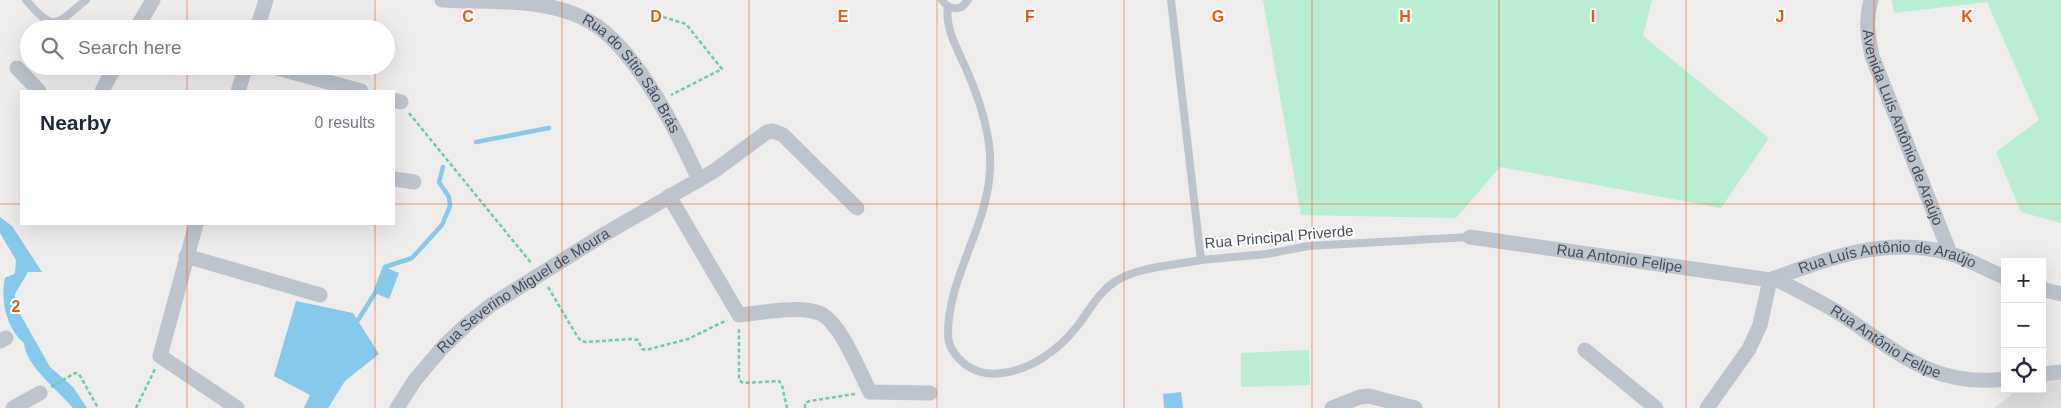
<!DOCTYPE html>
<meta charset="utf-8">
<style>
:root{--surface:#fff;--page:#f6f6f7;--text:#1f2937;--muted:#747a83;--line:#e0e1e3}
body{margin:0;font-family:Helvetica,sans-serif;background:var(--page);color:var(--text)}
.controls{position:absolute;right:15px;bottom:15px;display:grid;overflow:hidden;border-radius:0px;box-shadow:0 5px 20px #0002}
.controls button{width:45px;height:45px;display:grid;place-items:center;padding:0;border:0;border-bottom:1px solid var(--line);background:var(--surface);color:var(--text);font:25px sans-serif}
.list{margin:0;padding:0;list-style:none}
h2{display:flex;justify-content:space-between;align-items:center;height:65px;margin:0;padding:0 20px;font-size:21px}
h2 small{font-size:16px;font-weight:400;color:var(--muted)}
.icon{flex:none;width:28px;height:28px;fill:none;stroke:currentColor;stroke-width:2;stroke-linecap:round;stroke-linejoin:round}
.map{position:relative;flex:none;width:2061px;height:408px;overflow:hidden}
.search{position:absolute;background:var(--surface);box-shadow:0 5px 20px #0002;left:20px;top:20px;width:375px;height:55px;display:flex;align-items:center;gap:12px;box-sizing:border-box;padding:0 18px;border-radius:28px;color:var(--muted);font-size:19px}
.panel{position:absolute;background:var(--surface);box-shadow:0 5px 20px #0002;left:20px;top:90px;width:375px;height:135px;border-radius:0px}
.map>svg:first-child{display:block}
.education{fill:#e0ddde}
.green{fill:#b9edd4}
.water{fill:#86c9ea}
.lines{fill:none;stroke-linecap:round;stroke-linejoin:round}
.stream{stroke:#86c9ea;stroke-width:4.5}
.path{stroke:#72cbaa;stroke-width:2.5;stroke-dasharray:4 2.5;stroke-linecap:butt}
.lane{stroke:#bdc4ce;stroke-width:8}
.street{stroke:#bdc4ce;stroke-width:15}
.grid{fill:none;stroke:#e8590c;stroke-width:1;stroke-opacity:0.55}
.labels{text-anchor:middle;stroke-width:4;stroke-linejoin:round;paint-order:stroke}
.street-label{font-size:15px;fill:#454d59;stroke:#fff}
.grid-label{font-size:16px;text-anchor:middle;font-weight:bold;fill:#e8590c;stroke:#fff;stroke-width:4;stroke-linejoin:round;paint-order:stroke}
</style>
<div class="map">
<svg width="2061" height="408" viewBox="0 0 2061 408">
<rect width="100%" height="100%" fill="#efecec"/>
<path class="education" d="M2042,377h19v31h-67l25,-19h23z"/>
<g class="green">
<path d="M1263,0h389l-9,36 126,102 -48,70 -221,-41 -44,51 -155,-3z"/>
<path d="M1892,0h169v223l-40,-11 -25,-60 43,-32 -52,-118 -93,11z"/>
<path d="M1309,350l1,35 -69,2v-34z"/>
</g>
<g class="water">
<path d="M0,217l12,9 30,46h-14l-13,22v11l35,62 23,20 14,21h-14c-15,-18 -48,-43 -49,-65 -18,-15 -24,-44 -19,-65 2,-2 7,-2 10,-5l1,-13 -16,-27z"/>
<path d="M385,267l14,6 -10,26 -14,-6z"/>
<path d="M296,301l57,12 26,41 -34,27 -17,27h-24l6,-13 -36,-19z"/>
<path d="M1181,392l2,16h-19l-1,-14z"/>
</g>
<g class="lines">
<g class="stream">
<path d="M476,142l73,-14"/>
<path d="M358,320l17,-27 10,-26 27,-9 30,-33 8,-19 -1,-9 -10,-15 4,-15"/>
</g>
<g class="path">
<path d="M663,17l23,7 36,45 -51,26"/>
<path d="M409,113l123,151"/>
<path d="M548,287l29,49 4,5 5,1 46,-3 6,1 4,9 4,1 42,-11 39,-19"/>
<path d="M739,329v51l4,3 36,-2 3,4 5,23"/>
<path d="M51,387l24,-14 4,1 19,34"/>
<path d="M136,408l19,-39"/>
<path d="M805,408v-5l5,-2 45,-7"/>
</g>
<g class="lane">
<path d="M26,0c29,34 29,25 60,0"/>
<path d="M942,0c5,8 11,10 20,7l6,-7"/>
<path d="M1171,0l30,260 66,-6 41,-8 162,-9"/>
<path d="M948,7c-4,23 14,50 22,71 12,29 22,61 20,92 -3,59 -42,106 -42,164 0,13 9,24 18,31 11,8 22,10 36,8 28,-3 55,-22 73,-44 14,-17 22,-36 41,-48 21,-14 60,-16 85,-21"/>
</g>
<g class="street">
<path id="s1" d="M442,0c32,2 66,0 98,5 19,3 41,10 57,21 44,32 80,105 102,154"/>
<path id="s2" d="M1871,0c-6,20 -3,36 1,56l78,197"/>
<path d="M136,29l17,-29"/>
<path d="M257,29l9,-29"/>
<path d="M270,66l91,25"/>
<path d="M17,68l22,23"/>
<path d="M102,91l13,-25"/>
<path d="M238,91l8,-25"/>
<path d="M394,100l7,2"/>
<path d="M394,179l20,3"/>
<path d="M669,196l70,119c21,-2 61,-10 80,-2 21,8 40,58 51,79l60,1"/>
<path d="M196,224l-36,132 77,52"/>
<path id="s3" d="M1470,237l300,43c57,-22 117,-44 178,-27 19,5 38,17 57,24"/>
<path d="M186,256l134,39"/>
<path id="s4" d="M1774,278c26,14 53,26 77,43 52,36 87,66 154,58"/>
<path d="M2042,289l19,5"/>
<path d="M0,341l6,-3"/>
<path d="M1585,350l71,58"/>
<path d="M2042,374l19,-2"/>
<path d="M13,408l27,-15"/>
<path id="s5" d="M397,408l18,-28 27,-32 24,-23 25,-20 112,-70 111,-64 53,-39 6,-1 10,4 74,73"/>
<path d="M1332,408l28,-11 9,-1 46,12"/>
<path d="M1707,408l42,-59 11,-24 10,-45"/>
</g>
</g>
<path class="grid" d="M187,0v29M375,0v29M562,0v408M749,0v408M937,0v408M1124,0v408M1312,0v408M1499,0v408M1686,0v408M1874,0v408M187,66v25M375,66v25M0,204h21M394,204h1667M187,224v184M375,224v184"/>
<g class="labels">
<g class="street-label">
<text dy="5" stroke="none"><textPath href="#s1" startOffset="218">Rua do Sítio São Brás</textPath></text>
<text dy="5" stroke="none"><textPath href="#s2" startOffset="134">Avenida Luís Antônio de Araújo</textPath></text>
<text transform="translate(1279 237) rotate(-5)" y="5">Rua Principal Priverde</text>
<text dy="5" stroke="none"><textPath href="#s3" startOffset="151">Rua Antonio Felipe</textPath></text>
<text dy="5" stroke="none"><textPath href="#s3" startOffset="425">Rua Luís Antônio de Araújo</textPath></text>
<text dy="5" stroke="none"><textPath href="#s5" startOffset="175">Rua Severino Miguel de Moura</textPath></text>
<text dy="5" stroke="none"><textPath href="#s4" startOffset="129">Rua Antônio Felipe</textPath></text>
</g>
</g>
<g class="grid-label">
<text x="468" y="22">C</text>
<text x="656" y="22">D</text>
<text x="843" y="22">E</text>
<text x="1030" y="22">F</text>
<text x="1218" y="22">G</text>
<text x="1405" y="22">H</text>
<text x="1593" y="22">I</text>
<text x="1780" y="22">J</text>
<text x="1967" y="22">K</text>
<text x="16" y="312">2</text>
</g>
</svg>
<div class="controls">
<button>+</button>
<button>−</button>
<button><svg class="icon" aria-label="locate" viewBox="0 0 24 24"><circle cx="12" cy="12" r="6"/><path d="M12 2v4M12 18v4M2 12h4M18 12h4"/></svg></button>
</div>
<div class="search"><svg class="icon" aria-label="search" viewBox="0 0 24 24"><circle cx="10" cy="10" r="6"/><path d="M15 15l6 6"/></svg>Search here</div>
<section class="panel">
<h2>Nearby<small>0 results</small></h2>
<ul class="list">
</ul>
</section>
</div>
